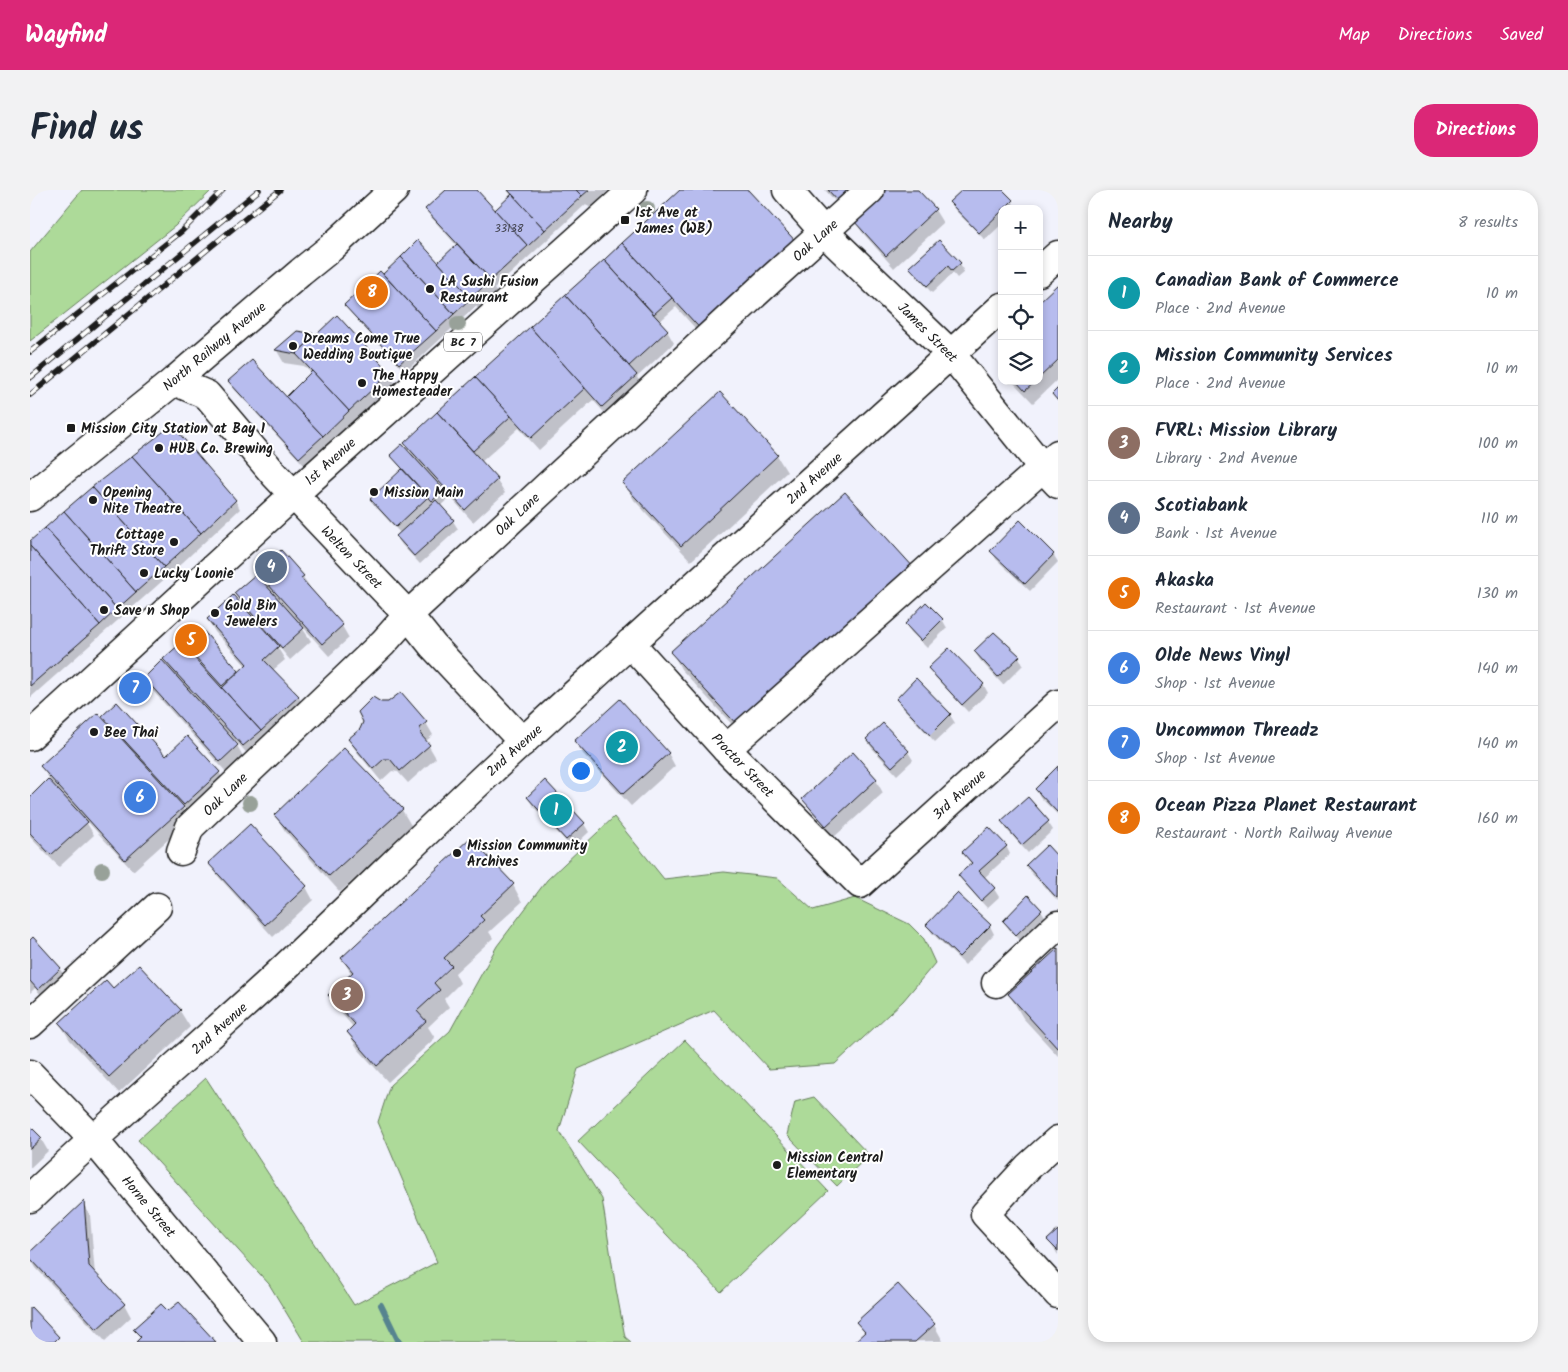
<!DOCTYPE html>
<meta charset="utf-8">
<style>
:root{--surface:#fff;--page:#f2f2f3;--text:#1f2937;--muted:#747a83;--line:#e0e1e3;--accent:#db2777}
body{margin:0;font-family:Kalam,sans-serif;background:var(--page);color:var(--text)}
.controls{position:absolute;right:15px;top:15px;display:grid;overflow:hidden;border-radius:10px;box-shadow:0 2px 8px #0003}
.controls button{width:45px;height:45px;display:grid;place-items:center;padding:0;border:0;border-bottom:1px solid var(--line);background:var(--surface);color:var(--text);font:25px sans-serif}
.you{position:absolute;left:550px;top:580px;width:18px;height:18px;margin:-12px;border:4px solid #fff;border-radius:50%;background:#1a73e8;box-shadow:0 0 0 8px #1a73e833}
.badge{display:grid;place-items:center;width:32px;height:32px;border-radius:50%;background:var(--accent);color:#fff;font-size:16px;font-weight:700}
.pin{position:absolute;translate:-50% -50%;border:2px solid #fff;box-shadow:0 1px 5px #0006}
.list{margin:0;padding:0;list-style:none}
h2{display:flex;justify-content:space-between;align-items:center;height:65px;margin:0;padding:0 20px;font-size:21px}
h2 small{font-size:16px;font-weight:400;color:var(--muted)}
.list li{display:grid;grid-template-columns:32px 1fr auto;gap:15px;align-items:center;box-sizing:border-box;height:75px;padding:0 20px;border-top:1px solid var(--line)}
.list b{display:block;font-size:19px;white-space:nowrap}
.list p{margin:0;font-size:16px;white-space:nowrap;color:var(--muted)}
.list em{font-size:16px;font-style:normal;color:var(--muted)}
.icon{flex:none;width:28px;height:28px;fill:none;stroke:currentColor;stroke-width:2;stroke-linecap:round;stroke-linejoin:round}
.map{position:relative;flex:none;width:1028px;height:1152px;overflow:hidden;border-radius:20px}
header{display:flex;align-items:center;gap:30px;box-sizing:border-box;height:70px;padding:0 25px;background:var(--accent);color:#fff}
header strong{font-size:24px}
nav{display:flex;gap:28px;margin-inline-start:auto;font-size:18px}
.intro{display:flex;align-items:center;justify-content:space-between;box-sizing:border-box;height:120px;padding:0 30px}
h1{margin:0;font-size:35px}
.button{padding:12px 22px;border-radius:20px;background:var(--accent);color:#fff;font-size:18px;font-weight:700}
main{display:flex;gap:30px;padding:0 30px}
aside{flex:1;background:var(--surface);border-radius:20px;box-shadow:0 2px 8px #0003}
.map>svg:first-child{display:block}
.green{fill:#adda99;stroke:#647b5a}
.shadow{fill:#0003;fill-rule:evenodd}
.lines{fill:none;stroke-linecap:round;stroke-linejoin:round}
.stream{stroke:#56848f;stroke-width:6}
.building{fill:#b7bcee;stroke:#1c1c1c}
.minor-casing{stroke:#1c1c1c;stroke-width:31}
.major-casing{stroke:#1c1c1c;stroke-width:31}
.minor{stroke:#fff;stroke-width:28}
.major{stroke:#fff;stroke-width:28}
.rail-casing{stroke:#1c1c1c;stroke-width:5.5}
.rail{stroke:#fff;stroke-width:4;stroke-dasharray:11;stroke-linecap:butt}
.tree{fill:#98a199}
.poi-dot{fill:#1c1c1c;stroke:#fff;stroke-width:2}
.labels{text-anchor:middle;stroke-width:4;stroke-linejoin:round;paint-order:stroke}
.number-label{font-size:11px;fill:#434450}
.shield{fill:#fff;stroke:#606060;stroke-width:1}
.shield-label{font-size:12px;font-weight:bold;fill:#1c1c1c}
.poi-label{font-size:14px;font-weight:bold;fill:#1c1c1c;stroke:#fff;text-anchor:start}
.street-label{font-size:14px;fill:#1c1c1c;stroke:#fff}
</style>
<header>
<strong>Wayfind</strong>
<nav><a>Map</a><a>Directions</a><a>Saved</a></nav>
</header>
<div class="intro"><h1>Find us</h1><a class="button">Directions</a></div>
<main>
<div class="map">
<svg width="1028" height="1152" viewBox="0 0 1028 1152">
<rect width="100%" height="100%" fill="#f1f2fc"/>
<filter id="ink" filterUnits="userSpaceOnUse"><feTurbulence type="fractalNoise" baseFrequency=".02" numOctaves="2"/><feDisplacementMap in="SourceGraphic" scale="10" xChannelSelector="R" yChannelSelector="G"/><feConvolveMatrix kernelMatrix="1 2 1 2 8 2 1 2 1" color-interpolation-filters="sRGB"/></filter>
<g filter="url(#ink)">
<g class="green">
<path d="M52,0h130l-37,36 -145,115v-89z"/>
<path d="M584,627l50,62 60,-7 53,6 36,32 42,-12 54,26 15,15 11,24 -32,38 -68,63 -66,5 -55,-59 -136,59 -19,62 43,68 14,90 9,48 6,5h-327l-35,-58 -131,-144 68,-62 148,227 83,-43 -59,-140 12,-37 60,-54 47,-85 50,-66z"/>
<path d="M655,850l143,151 -107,101 -143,-151z"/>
<path d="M784,907l55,58 -32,31 -50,-51 8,-33z"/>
</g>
<g class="shadow">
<path d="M417,0h28l20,21 17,-15 -5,-6h102l-19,18 -4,-4 -92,85 3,4 -18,17 -3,-4 -71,66 -54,-59 -5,-8 37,-30 35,-33 24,26 15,-22 -26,-29 -4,-8z"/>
<path d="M652,0h64l54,58 9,16 -94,86 -39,-43 -17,15 8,9 7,12 -37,34 6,11 -33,31 -17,-19 -54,50 -20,-22 -38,34 16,18 8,13 -32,29 -27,-30 -1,1 3,6 -8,7 13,15 5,8 -38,35 -18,-19 -5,-8 4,-3 -25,-27 -4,-8 31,-29 -11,-15 20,-1 -7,-11z"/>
<path d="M795,0h45l-24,23z"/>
<path d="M857,0h30l18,20 8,13 -49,45 -32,-36 -8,-12z"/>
<path d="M934,0h37l11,11 4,8h-14v15l-17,16 -29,-29 -5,-8z"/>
<path d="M930,74l4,8 -7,6 -4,-5 -21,20 -16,-17 -5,-9z"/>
<path d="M1028,96v93l-25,24 -21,-22h27v-77z"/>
<path d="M267,142l20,3 72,39 8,12 -66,62 -4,-4 -23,21 -69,-75 -5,-8 56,16 26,-24 -8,-8 -20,-3 -7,-12z"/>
<path d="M747,266l10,16 -96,89 -57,-61 -10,-17z"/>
<path d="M815,304l-95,250 -69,-75 -9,-17z"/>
<path d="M205,310l5,9 -72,67 -138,122v-155z"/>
<path d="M962,361l61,3 5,8 -28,29 -34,-32z"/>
<path d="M251,362l22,25 8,12 31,37 7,12 -20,18 -25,-28 -1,1 8,12 -21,19 -11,-13 -1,1 7,12 -12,10 25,26 8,13 -55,49 -15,-17 -1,1 9,16 -16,16 -76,-84 -7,-12 26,-8 -6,-11 25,-6 -7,-11 55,29 1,3 8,-7 -32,-35 -7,-12 35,-14 -8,-12 32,-8 -8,-14z"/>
<path d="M912,429l5,9 -20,20 -16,-16 -5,-8z"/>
<path d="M945,462l44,5 4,8 -20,20 -23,-25z"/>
<path d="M900,478l53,16 5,9 -20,19 -33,-35z"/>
<path d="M886,490l34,35 5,8 -20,19 -33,-35 -5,-8z"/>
<path d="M74,526l62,41 53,15 7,13 -34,32 -8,-9 -1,1 7,11 -57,51 -47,-51h-1l9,15 -35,32 -29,-30v-39l20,-18 -8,-13 68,-41z"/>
<path d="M396,533l7,12 -7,6 10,17 -28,25 -10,-11 -6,-1 -11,10 -24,-29 -8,-12 12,-10z"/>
<path d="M853,535l25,27 5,8 -16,15 -25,-27 -5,-8z"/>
<path d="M546,551l92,12 7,13 -44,40 -48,-52z"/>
<path d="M314,559l58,61 10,17 -72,65 -55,-61 -10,-16z"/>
<path d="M823,564l23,26 7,13 -49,44 -23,-26 -7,-12z"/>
<path d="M1028,578v47l-17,-17 -5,-8z"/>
<path d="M515,592l39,42 5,8 -17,16 -39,-42 -5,-8z"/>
<path d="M998,609l20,23 5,8 -25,23 -21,-23 -5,-9z"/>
<path d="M220,636l56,61 7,13 -40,37 -56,-62 -7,-12z"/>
<path d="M976,656l4,8 -26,24 10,11 5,8 -12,11 -22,-24 -5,-8 12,-11 -9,-13z"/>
<path d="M1017,657l11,12v42l-26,-27 -5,-8z"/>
<path d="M483,695l9,17 -33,30 4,6 -38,35 5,10 -16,16 5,8 -21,20 7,11 -47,44 -30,-33 -10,-16 6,-5 -14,-16 -10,-16 22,-21 -10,-17zM421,775v3l-21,20 -2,-2z"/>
<path d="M1011,720l5,8 -24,24 -13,-13 -5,-8z"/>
<path d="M897,735l63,1 4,8 -29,31 -33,-32z"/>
<path d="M2,749l28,30 5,8 -22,20 -8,-9 -5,5v-51z"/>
<path d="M1028,760v106l-35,-38 -14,-24z"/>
<path d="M83,800l67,21 10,16 -71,66 -49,-53 -10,-16z"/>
<path d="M0,937l11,12 7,12 -18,17z"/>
<path d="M53,1013l7,12 5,60 29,29 7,13 -26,24 -69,-73 -6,-10v-4z"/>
<path d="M1028,1042v23l-9,-14z"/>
<path d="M828,1132l76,3 9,16 -87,1 9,-8z"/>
</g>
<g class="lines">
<path class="stream" d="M351,1115l18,37"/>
</g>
<g class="building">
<path d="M416,0h31l51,56 -37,34 -66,-71z"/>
<path d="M478,0h68l6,6 -37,34z"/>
<path d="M546,0h13l-7,6z"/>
<path d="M650,0h68l53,57 -96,87 -83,-91z"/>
<path d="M798,0h22l-12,11z"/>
<path d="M855,0h33l18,19 -50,47 -33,-36z"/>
<path d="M932,0h41l10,10 -9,9h-2v2l-23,22 -30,-31z"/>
<path d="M482,4l33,36 -17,16 -33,-36z"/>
<path d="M388,50l53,58 -17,16 -53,-57z"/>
<path d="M909,50l22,23 -9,8 -4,-5 -21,20 -18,-19z"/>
<path d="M592,53l50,55 -18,16 -50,-54z"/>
<path d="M427,54l34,36 -20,18 -33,-36z"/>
<path d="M371,67l53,57 -18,17 -53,-57z"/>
<path d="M574,70l64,70 -39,36 -64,-71z"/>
<path d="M350,81l56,60 -37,33 -55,-59z"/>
<path d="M1028,94v76l-19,18v-76z"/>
<path d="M535,105l72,80 -35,32 -72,-80z"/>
<path d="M307,125l53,58 -41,38 -53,-57z"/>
<path d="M500,137l55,61 -54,50 -56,-61z"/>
<path d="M267,141l20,3 -21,20 -21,-4z"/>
<path d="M222,170l71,76 -24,22 -71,-77z"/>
<path d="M282,181l37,40 -26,25 -37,-39z"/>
<path d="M445,187l36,39 -38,35 -36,-39z"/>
<path d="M986,191h20l-11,10z"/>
<path d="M1028,198v13l-6,-7z"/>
<path d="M690,202l58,63 -97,91 -59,-63z"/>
<path d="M407,222l61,67 -33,31 -61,-67z"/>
<path d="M142,235l64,75 -35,33 -69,-77z"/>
<path d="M372,254l42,46 -12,11 -42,-46z"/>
<path d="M102,266l69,77 -37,34 -72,-80z"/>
<path d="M372,279l26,28 -32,30 -26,-28z"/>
<path d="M62,297l72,80 -28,25 -72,-81z"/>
<path d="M815,302l70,77 -175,159 -70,-76z"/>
<path d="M406,310l18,20 -40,36 -18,-20z"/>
<path d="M34,321l72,81 -19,17 -72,-81z"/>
<path d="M990,330l34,34 -29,30 -35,-33z"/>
<path d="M15,338l72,81 -17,16 -70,-79v-5z"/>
<path d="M0,356l70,79 -70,61z"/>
<path d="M251,360l23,26 -3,2 42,47 -21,19 -65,-72z"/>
<path d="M226,384l48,54 -22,20 -48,-55z"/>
<path d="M203,405l46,51 -15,14 35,36 -38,35 -39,-43 25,-24 -40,-45z"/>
<path d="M896,412l17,17 -22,22 -16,-17z"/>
<path d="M169,436l40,45 -17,15 -40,-44z"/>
<path d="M964,442l26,24 -22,21 -24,-26z"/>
<path d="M151,453l80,88 -18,15 -80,-87z"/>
<path d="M919,458l35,36 -22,21 -34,-37z"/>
<path d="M132,470l76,85 -18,17 -76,-84z"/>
<path d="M886,488l35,36 -21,21 -34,-36z"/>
<path d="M371,502l26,30 -7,6 1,7 9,10 -30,26 -10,-12h-6l-11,10 -25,-30 12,-10 3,-7 -5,-10 15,-15 8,5h7z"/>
<path d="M590,509l49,54 -46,41 -49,-53z"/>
<path d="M87,512l49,54 21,-20 33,36 -36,33 -82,-89z"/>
<path d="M68,523l86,94 -59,53 -85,-94z"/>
<path d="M853,533l26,28 -17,16 -26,-28z"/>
<path d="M314,558l59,61 -74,67 -55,-61z"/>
<path d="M823,562l24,27 -51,47 -24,-27z"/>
<path d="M1028,576v47l-23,-24z"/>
<path d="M18,589l40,43 -37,33 -21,-22v-36z"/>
<path d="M515,590l40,43 -19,17 -39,-43z"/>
<path d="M998,607l21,24 -27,24 -21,-24z"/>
<path d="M220,634l57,62 -42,39 -57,-62z"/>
<path d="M959,637l18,19 -28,25 16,17 -14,13 -23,-26 14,-12 -10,-11z"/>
<path d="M440,648l44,46 -34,32 4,4 -40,38 8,8 -18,17 6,7 -23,21 9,10 -49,45 -30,-34 8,-8 -27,-29 25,-23 -12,-14z"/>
<path d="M1017,655l11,12 -1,41 -31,-33z"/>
<path d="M927,703l34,32 -32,32 -33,-32z"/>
<path d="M998,705l14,15 -26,25 -13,-14z"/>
<path d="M3,747l28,31 -23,22 -8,-9v-41z"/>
<path d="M1028,758v101l-50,-55z"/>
<path d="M109,775l42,45 -72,67 -50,-54 47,-43 7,8z"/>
<path d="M0,936l12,12 -12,11z"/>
<path d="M54,1011l5,65 36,38 -28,25 -67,-71v-6z"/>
<path d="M1028,1040v21l-11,-11z"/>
<path d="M868,1094l37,40 -20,18h-61l11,-10 -9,-10z"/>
<path d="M149,1112l37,40h-80l5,-5 -8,-8 28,-25 7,7z"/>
<path d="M1,1117l28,30 -5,5h-24v-34z"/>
</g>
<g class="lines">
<g class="minor-casing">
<g id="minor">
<path d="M757,0l37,42 127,122 92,114 15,16"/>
<path d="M1009,82l19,-17"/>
<path d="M144,191l33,14 67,79 134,141 25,31 90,96"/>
<path d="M600,453l96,106 134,135 198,-180"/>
<path d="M696,559l332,-295"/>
<path d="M151,661l9,-24 193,-184 25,-28 361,-334 101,-91"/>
<path d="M966,793l62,-58"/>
<path d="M0,834l127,-117"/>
<path d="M0,884l63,65 169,203"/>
<path d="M1028,950l-30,27 -43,47 73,80"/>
<path d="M0,1008c77,-73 158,-142 236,-213 76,-71 150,-144 226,-215 168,-156 341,-307 510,-463"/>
</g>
</g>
<g class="major-casing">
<g id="major">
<path d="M0,307l144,-116 127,-109 31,-25 62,-57"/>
<path d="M0,546l282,-258 321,-288"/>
</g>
</g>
<use href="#minor" class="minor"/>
<use href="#major" class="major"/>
<g class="rail-casing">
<g id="rail">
<path d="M0,162l152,-121 41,-41"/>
<path d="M0,188l229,-188"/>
<path d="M0,205l250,-205"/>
</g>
</g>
<use href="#rail" class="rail"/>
</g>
<g class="tree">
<circle cx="617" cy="19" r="8"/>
<circle cx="428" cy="134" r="8"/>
<circle cx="220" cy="613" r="8"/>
<circle cx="72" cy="680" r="8"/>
</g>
</g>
<g class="poi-dot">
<rect x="590" y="25" width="10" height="10" rx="2.5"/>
<circle cx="400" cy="99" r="5"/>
<circle cx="263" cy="156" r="5"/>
<circle cx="332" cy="193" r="5"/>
<rect x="36" y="233" width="10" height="10" rx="2.5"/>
<circle cx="129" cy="258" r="5"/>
<circle cx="344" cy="302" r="5"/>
<circle cx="63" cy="310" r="5"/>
<circle cx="144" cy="352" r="5"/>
<circle cx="114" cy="383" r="5"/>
<circle cx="74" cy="420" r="5"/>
<circle cx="185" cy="423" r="5"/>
<circle cx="64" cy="542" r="5"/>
<circle cx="427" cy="663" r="5"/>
<circle cx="747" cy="975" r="5"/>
</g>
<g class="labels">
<g class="number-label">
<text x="479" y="42">33138</text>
</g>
<rect class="shield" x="414" y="142.5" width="38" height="19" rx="4"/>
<g class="shield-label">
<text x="433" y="156">BC 7</text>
</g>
<g class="poi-label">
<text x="605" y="27">1st Ave at<tspan x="605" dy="16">James (WB)</tspan></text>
<text x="410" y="96">LA Sushi Fusion<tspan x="410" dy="16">Restaurant</tspan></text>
<text x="273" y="153">Dreams Come True<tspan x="273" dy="16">Wedding Boutique</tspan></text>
<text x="342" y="190">The Happy<tspan x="342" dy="16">Homesteader</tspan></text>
<text x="51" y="243">Mission City Station at Bay 1</text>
<text x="139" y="263">HUB Co. Brewing</text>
<text x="73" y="307">Opening<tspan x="73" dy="16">Nite Theatre</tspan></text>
<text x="354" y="307">Mission Main</text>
<text x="134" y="349" text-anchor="end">Cottage<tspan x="134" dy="16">Thrift Store</tspan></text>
<text x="124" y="388">Lucky Loonie</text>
<text x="195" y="420">Gold Bin<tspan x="195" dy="16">Jewelers</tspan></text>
<text x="84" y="425">Save n Shop</text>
<text x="74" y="547">Bee Thai</text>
<text x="437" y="660">Mission Community<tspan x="437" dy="16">Archives</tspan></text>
<text x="757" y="972">Mission Central<tspan x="757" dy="16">Elementary</tspan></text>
</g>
<g class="street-label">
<text transform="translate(785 50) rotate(-42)" y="5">Oak Lane</text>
<text transform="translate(898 142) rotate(45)" y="5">James Street</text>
<text transform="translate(184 156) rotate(-40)" y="5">North Railway Avenue</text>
<text transform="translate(300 271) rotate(-42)" y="5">1st Avenue</text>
<text transform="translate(784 288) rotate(-42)" y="5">2nd Avenue</text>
<text transform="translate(487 324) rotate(-43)" y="5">Oak Lane</text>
<text transform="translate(322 367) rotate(46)" y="5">Welton Street</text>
<text transform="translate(484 560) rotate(-42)" y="5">2nd Avenue</text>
<text transform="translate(713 575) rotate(46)" y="5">Proctor Street</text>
<text transform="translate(195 604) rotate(-44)" y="5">Oak Lane</text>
<text transform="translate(929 604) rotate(-42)" y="5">3rd Avenue</text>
<text transform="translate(189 838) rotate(-42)" y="5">2nd Avenue</text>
<text transform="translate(119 1016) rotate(50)" y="5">Horne Street</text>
</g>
</g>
</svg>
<div class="controls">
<button>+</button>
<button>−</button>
<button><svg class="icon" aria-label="locate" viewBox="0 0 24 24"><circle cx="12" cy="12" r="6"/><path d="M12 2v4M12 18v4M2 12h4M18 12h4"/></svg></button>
<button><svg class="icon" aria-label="layers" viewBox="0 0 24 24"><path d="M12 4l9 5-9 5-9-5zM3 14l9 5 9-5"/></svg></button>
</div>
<div class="you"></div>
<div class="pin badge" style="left:526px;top:620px;background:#0f9aa8">1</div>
<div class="pin badge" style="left:592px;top:557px;background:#0f9aa8">2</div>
<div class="pin badge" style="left:317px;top:805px;background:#8d6e63">3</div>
<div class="pin badge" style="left:241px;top:377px;background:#5c6f8a">4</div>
<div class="pin badge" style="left:161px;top:450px;background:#e8710a">5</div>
<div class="pin badge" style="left:110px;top:607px;background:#3f7fe0">6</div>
<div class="pin badge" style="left:105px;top:498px;background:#3f7fe0">7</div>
<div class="pin badge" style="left:342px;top:102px;background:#e8710a">8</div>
</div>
<aside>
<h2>Nearby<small>8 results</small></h2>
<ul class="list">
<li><span class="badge" style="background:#0f9aa8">1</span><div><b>Canadian Bank of Commerce</b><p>Place · 2nd Avenue</p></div><em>10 m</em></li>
<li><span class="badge" style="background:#0f9aa8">2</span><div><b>Mission Community Services</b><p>Place · 2nd Avenue</p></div><em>10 m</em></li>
<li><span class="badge" style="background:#8d6e63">3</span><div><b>FVRL: Mission Library</b><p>Library · 2nd Avenue</p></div><em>100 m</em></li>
<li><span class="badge" style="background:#5c6f8a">4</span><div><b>Scotiabank</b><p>Bank · 1st Avenue</p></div><em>110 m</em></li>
<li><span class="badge" style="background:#e8710a">5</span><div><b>Akaska</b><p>Restaurant · 1st Avenue</p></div><em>130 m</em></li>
<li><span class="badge" style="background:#3f7fe0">6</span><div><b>Olde News Vinyl</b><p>Shop · 1st Avenue</p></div><em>140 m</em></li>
<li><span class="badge" style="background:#3f7fe0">7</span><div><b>Uncommon Threadz</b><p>Shop · 1st Avenue</p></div><em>140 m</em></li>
<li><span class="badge" style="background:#e8710a">8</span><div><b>Ocean Pizza Planet Restaurant</b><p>Restaurant · North Railway Avenue</p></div><em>160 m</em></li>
</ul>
</aside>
</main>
